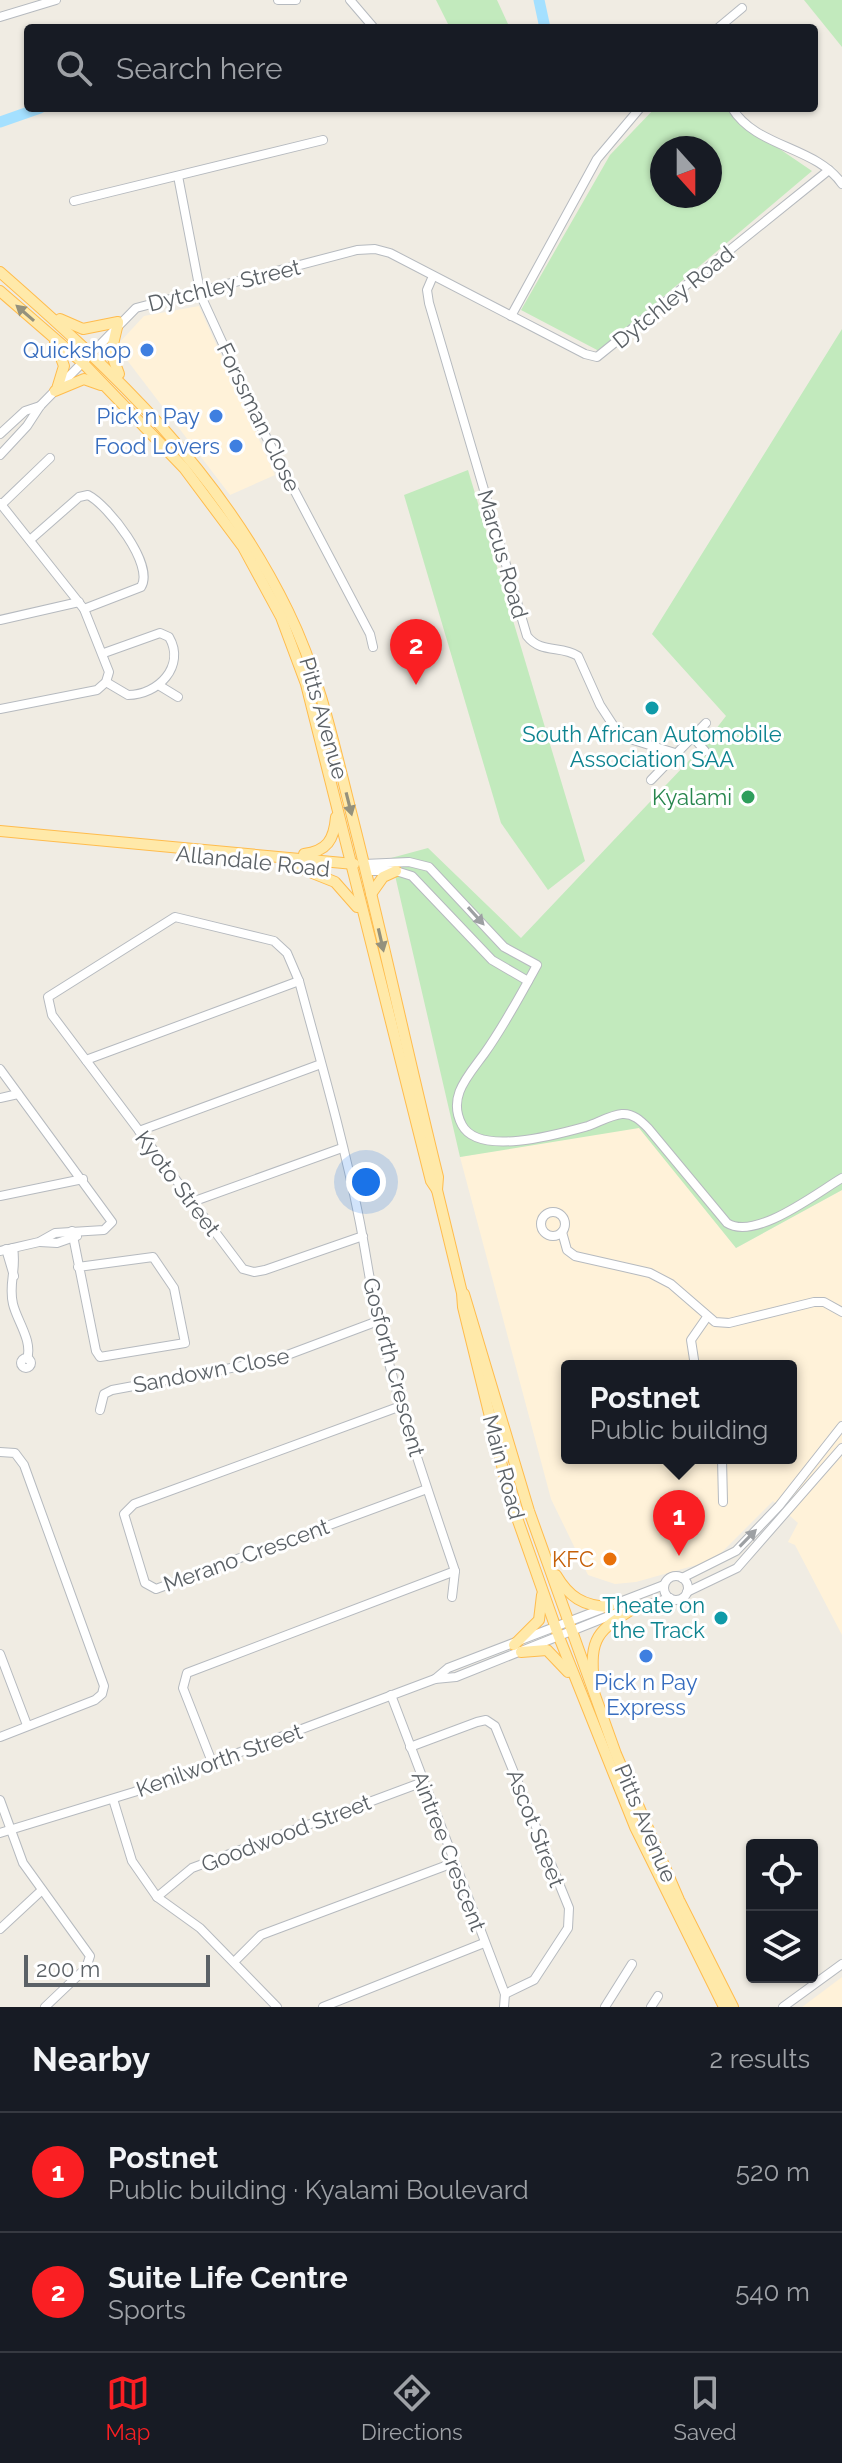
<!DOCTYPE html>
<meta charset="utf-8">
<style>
:root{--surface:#171b24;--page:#20242c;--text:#f1f3f6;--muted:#9ea1a6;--line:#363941;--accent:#fa1f23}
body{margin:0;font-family:Raleway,sans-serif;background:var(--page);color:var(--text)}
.controls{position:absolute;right:24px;bottom:24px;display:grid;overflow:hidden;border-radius:8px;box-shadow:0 2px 6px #0004}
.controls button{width:72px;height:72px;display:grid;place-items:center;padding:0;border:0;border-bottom:2px solid var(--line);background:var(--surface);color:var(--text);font:40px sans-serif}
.compass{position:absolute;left:650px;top:136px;width:72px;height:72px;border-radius:50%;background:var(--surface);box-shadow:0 2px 6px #0004;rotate:159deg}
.scale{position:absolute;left:24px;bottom:20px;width:186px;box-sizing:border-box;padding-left:8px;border:4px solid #5b6166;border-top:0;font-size:22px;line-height:28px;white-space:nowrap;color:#5b6166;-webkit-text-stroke:6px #fff;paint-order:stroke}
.you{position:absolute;left:366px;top:1182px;width:28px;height:28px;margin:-20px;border:6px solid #fff;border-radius:50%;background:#1a73e8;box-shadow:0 0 0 12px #1a73e833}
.badge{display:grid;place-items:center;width:52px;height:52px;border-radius:50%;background:var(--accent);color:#fff;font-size:26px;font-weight:700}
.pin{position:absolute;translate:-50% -66px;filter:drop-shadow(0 2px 4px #0008)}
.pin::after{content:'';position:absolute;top:42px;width:28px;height:24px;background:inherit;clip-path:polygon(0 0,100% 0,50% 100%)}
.popup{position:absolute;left:561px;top:1360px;width:236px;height:104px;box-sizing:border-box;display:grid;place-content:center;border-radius:8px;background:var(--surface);filter:drop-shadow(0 2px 6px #0005);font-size:26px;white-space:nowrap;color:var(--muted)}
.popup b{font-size:30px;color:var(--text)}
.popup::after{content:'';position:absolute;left:50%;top:100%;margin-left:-16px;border:16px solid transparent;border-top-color:var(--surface)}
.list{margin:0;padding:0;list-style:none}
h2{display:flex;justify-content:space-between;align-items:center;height:104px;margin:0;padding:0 32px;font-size:34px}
h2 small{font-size:26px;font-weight:400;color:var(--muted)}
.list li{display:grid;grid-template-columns:52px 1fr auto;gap:24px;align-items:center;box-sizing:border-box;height:120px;padding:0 32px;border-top:2px solid var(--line)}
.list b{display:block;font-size:30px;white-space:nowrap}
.list p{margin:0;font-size:26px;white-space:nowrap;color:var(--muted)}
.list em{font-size:26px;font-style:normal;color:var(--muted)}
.icon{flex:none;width:44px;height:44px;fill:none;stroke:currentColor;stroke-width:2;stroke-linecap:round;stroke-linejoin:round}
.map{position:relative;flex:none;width:842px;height:2007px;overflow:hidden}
.search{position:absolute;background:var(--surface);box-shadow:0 2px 6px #0004;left:24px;right:24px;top:24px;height:88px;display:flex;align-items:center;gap:20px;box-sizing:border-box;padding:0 28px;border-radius:8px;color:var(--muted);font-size:30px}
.sheet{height:344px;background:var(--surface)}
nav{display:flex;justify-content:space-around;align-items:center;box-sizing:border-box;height:112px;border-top:2px solid var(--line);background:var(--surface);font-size:22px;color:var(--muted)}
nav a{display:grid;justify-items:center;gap:4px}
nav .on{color:var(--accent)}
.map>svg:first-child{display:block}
.commercial{fill:#fff2d9;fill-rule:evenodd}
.green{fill:#c2eabd;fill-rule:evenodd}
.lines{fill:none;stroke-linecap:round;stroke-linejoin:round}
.river{stroke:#a4e0ff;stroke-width:11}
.minor-casing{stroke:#b6babf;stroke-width:10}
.major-casing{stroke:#ffbc4d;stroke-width:12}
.minor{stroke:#fff;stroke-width:8}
.major{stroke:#ffe9a9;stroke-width:10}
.oneway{fill:#94917d}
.oneway2{fill:#9da0a3}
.shop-dot{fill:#3f7fe0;stroke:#fff;stroke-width:3}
.culture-dot{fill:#0f9aa8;stroke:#fff;stroke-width:3}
.leisure-dot{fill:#2e9e5b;stroke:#fff;stroke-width:3}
.food-dot{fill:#e8710a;stroke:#fff;stroke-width:3}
.labels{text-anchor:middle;stroke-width:6;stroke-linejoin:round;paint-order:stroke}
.street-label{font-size:22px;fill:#5b6166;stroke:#fff}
.shop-label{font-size:22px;fill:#366cbe;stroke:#fff;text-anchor:end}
.culture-label{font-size:22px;fill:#0d838f;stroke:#fff}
.leisure-label{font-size:22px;fill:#27864d;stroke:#fff;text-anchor:end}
.food-label{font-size:22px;fill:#c56008;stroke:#fff;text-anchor:end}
</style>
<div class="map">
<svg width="842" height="2007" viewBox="0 0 842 2007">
<rect width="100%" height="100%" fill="#f0ece3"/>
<g class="commercial">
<path d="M199,306l76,169 -45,20 -103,-135 -8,-17 25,-27z"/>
<path d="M633,1127l7,1 96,120 106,-58v445l-47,-90 -7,-3 10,-19 -25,-22 -52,52 -21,11 -64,18 -21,2 -27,-9 -37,-76 -91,-342zM567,1366h224v92h-224z"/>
<path d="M842,1977v30h-40z"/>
</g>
<g class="green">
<path d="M436,0h61l11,24 -6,4h-52z"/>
<path d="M804,0h38v47z"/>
<path d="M655,108h77l14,18 66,45 -213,180 -78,-41 89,-155zM662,148h48v48h-48z"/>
<path d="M842,329v861l-106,58 -97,-120 -179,29 -69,-299 37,-10 93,90 181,-191 24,-31 -74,-82z"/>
<path d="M468,470l117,391 -37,29 -47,-67 -97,-328z"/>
</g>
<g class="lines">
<g class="river">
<path d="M539,0l6,28"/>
<path d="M0,122l40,-14"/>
</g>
<g class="minor-casing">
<g id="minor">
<path d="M278,0h18"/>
<path d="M350,0l24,28"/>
<path d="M0,17l56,-17"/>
<path d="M718,28l24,-20"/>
<path d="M732,108c24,40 84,38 110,76"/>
<path d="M178,176l23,120 60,131 109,207 3,13"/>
<path d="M74,201l249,-61"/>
<path d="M433,276l-6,14 2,13 98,333c14,18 34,9 51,20l22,49 13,20 17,14 45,14"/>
<path d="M511,316l86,-157 43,-51"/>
<path d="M0,434l25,-23 15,-5"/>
<path d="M0,455l27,-29 13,-20 96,-98 221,-58 18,-1 15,4 195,101 12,3 232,-187"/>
<path d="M0,503l84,106 25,63 -3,10 -9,8 -97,19"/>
<path d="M1,505l49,-47"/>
<path d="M30,540l49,-43 9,-2c20,10 67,70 53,92l-57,22"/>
<path d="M0,620l79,-18"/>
<path d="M104,653l56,-20 9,4c17,29 -11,58 -41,58l-22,-13"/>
<path d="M160,686l18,11"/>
<path d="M692,736l13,15"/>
<path d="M651,780l55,-57"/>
<path d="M364,864l45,-2 20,5 75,80 33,18c-17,31 -33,61 -53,89 -16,22 -37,43 -22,71 17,32 97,9 126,1 11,-4 23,-11 34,-12 11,-1 19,7 26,14l79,95c28,18 88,-29 115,-45"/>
<path d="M366,871h30l16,5 80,84 36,21"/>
<path d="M86,1060l213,-79"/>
<path d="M0,1069l112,153 -8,8 -49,3 -16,9 -39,9"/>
<path d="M0,1098l18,-4"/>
<path d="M139,1131l182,-67"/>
<path d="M0,1196l83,-17"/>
<path d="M192,1202l150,-54"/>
<circle cx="553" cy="1224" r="12"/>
<path d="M72,1231l24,120 4,6 85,-14 -11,-55 -21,-31 -75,10"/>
<path d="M562,1232l5,18 8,6 75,17 21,11 44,38 14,1 85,-21h10l18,10"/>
<path d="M363,1236l-98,34 -11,2 -11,-3 -191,-254 -4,-18 127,-80 99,24 13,12 12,28c21,78 44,157 60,237 7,34 11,68 19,102 20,85 49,168 77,251l-3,26"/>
<path d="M40,1242l17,1 20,-7"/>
<path d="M13,1248c4,22 -5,36 0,56 4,17 20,37 14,55"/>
<path d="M6,1249l8,27"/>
<circle cx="26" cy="1363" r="5"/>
<path d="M695,1366l-4,-26 16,-23"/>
<path d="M401,1406l-267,98 -10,10 21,69 11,6 271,-100"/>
<path d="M100,1410l4,-16 8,-4 162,-30 104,-39"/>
<path d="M0,1452l15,1 9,12 80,221 -2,8 -7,6 -95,37"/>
<path d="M722,1459l1,43"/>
<circle cx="676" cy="1588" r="12"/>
<path d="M682,1578l54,-27 43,-45 63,-80"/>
<path d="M687,1592l50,-24 105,-120"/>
<path d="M0,1654l27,71"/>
<path d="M435,1679l13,-11 216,-83"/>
<path d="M391,1695l114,299 -1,13"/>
<path d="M410,1747l67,-25 9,-2 9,6 74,182 -1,20 -34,52 -29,14"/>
<path d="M212,1762l-29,-74 4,-15 268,-102"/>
<path d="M113,1799l19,62 25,36 43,31 77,79"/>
<path d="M0,1800l23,63 67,93 -4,12 -41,39"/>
<path d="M0,1833l134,-41 301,-113 21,-2 158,-63 56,-16"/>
<path d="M157,1897l35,-29 231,-86"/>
<path d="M0,1929l42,-39"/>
<path d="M234,1962l27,-27 192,-72"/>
<path d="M323,2007l161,-64"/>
<path d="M605,2007l27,-43"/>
<path d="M651,2007l7,-11"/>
<path d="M783,2007l59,-43"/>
</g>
</g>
<g class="major-casing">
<g id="major">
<path d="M0,272c115,101 220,199 288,339 31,63 46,133 63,201 31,121 57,244 87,365l-1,13 25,103 1,14 47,191 49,139 76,190 89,180"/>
<path d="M0,291l83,72 101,105 59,79 38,70 25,67 125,497 6,9"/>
<path d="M60,319l23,10 35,-7"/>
<path d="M118,323l-7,30 8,21"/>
<path d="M55,342l9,24 -7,23"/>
<path d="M55,391l29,-12 17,6"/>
<path d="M0,831l354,33"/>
<path d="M304,854c23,-3 30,-14 32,-37"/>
<path d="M285,862l50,20 22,25"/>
<path d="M371,894l12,-17 13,-6"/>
<path d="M464,1294l65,217 87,243 63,146 54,107"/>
<path d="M556,1575c13,22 27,31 53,32"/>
<path d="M514,1645l25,-25 3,-25"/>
<path d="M521,1652l26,-2 21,22"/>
<path d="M594,1684c-5,-47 3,-53 42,-77"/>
</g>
</g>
<use href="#minor" class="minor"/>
<use href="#major" class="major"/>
</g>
<defs><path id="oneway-solid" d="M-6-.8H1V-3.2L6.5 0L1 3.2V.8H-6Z" transform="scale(2)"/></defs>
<g class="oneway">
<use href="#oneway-solid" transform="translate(25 313) rotate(-139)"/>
<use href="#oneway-solid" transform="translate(349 804) rotate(76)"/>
<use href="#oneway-solid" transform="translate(381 940) rotate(77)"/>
</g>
<g class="oneway2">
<use href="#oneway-solid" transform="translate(476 916) rotate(48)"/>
<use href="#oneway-solid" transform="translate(748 1538) rotate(-46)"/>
</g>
<g class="shop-dot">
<circle cx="147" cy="350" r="8"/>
<circle cx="216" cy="416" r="8"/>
<circle cx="236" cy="446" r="8"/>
<circle cx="646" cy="1656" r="8"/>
</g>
<g class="culture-dot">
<circle cx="652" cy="708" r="8"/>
<circle cx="721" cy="1618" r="8"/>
</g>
<circle class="leisure-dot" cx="748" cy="797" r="8"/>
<circle class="food-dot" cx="610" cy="1559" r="8"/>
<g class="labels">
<g class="street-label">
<text transform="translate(224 285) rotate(-14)" y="8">Dytchley Street</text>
<text transform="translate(673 297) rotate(-39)" y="8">Dytchley Road</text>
<text transform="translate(259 417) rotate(64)" y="8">Forssman Close</text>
<text transform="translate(503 554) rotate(74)" y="8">Marcus Road</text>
<text transform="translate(324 718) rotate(74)" y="8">Pitts Avenue</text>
<text transform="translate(253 861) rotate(6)" y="8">Allandale Road</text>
<text transform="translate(178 1183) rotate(53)" y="8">Kyoto Street</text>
<text transform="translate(394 1367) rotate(75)" y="8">Gosforth Crescent</text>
<text transform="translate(211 1370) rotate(-11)" y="8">Sandown Close</text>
<text transform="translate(504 1467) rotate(75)" y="8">Main Road</text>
<text transform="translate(246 1555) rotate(-20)" y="8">Merano Crescent</text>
<text transform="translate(219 1760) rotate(-20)" y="8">Kenilworth Street</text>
<text transform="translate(646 1823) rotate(67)" y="8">Pitts Avenue</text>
<text transform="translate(536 1828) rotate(69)" y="8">Ascot Street</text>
<text transform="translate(286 1833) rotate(-21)" y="8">Goodwood Street</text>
<text transform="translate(449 1851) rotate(69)" y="8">Aintree Crescent</text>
</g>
<g class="shop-label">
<text x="131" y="358">Quickshop</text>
<text x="200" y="424">Pick n Pay</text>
<text x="220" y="454">Food Lovers</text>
<text x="646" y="1690" text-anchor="middle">Pick n Pay<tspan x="646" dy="25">Express</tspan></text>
</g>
<g class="culture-label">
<text x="652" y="742">South African Automobile<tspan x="652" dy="25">Association SAA</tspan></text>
<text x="705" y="1613" text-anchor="end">Theate on<tspan x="705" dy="25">the Track</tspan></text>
</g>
<g class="leisure-label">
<text x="732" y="805">Kyalami</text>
</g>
<g class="food-label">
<text x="594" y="1567">KFC</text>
</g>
</g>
</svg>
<div class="controls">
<button><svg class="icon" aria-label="locate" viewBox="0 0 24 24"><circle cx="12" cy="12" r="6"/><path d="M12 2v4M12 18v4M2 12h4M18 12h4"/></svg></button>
<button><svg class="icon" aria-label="layers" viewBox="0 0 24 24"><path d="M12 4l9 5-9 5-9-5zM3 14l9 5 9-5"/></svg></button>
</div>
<svg class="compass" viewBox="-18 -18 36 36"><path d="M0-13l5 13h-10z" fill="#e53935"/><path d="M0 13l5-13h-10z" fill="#9ea1a6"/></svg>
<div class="scale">200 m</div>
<div class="you"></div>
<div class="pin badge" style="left:679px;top:1556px">1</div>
<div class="popup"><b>Postnet</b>Public building</div>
<div class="pin badge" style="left:416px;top:685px">2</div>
<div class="search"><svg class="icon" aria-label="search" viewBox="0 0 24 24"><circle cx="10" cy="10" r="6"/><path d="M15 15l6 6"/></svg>Search here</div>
</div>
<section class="sheet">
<h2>Nearby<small>2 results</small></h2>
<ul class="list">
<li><span class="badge">1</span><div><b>Postnet</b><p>Public building · Kyalami Boulevard</p></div><em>520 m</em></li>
<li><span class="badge">2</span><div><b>Suite Life Centre</b><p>Sports</p></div><em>540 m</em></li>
</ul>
</section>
<nav>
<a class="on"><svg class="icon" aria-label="map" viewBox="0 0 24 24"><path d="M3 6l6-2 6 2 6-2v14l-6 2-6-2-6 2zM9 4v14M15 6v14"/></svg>Map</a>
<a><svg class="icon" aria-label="directions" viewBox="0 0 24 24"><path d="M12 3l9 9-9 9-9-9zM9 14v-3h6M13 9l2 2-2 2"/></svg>Directions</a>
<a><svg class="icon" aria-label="saved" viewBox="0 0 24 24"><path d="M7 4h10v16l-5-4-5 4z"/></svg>Saved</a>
</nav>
